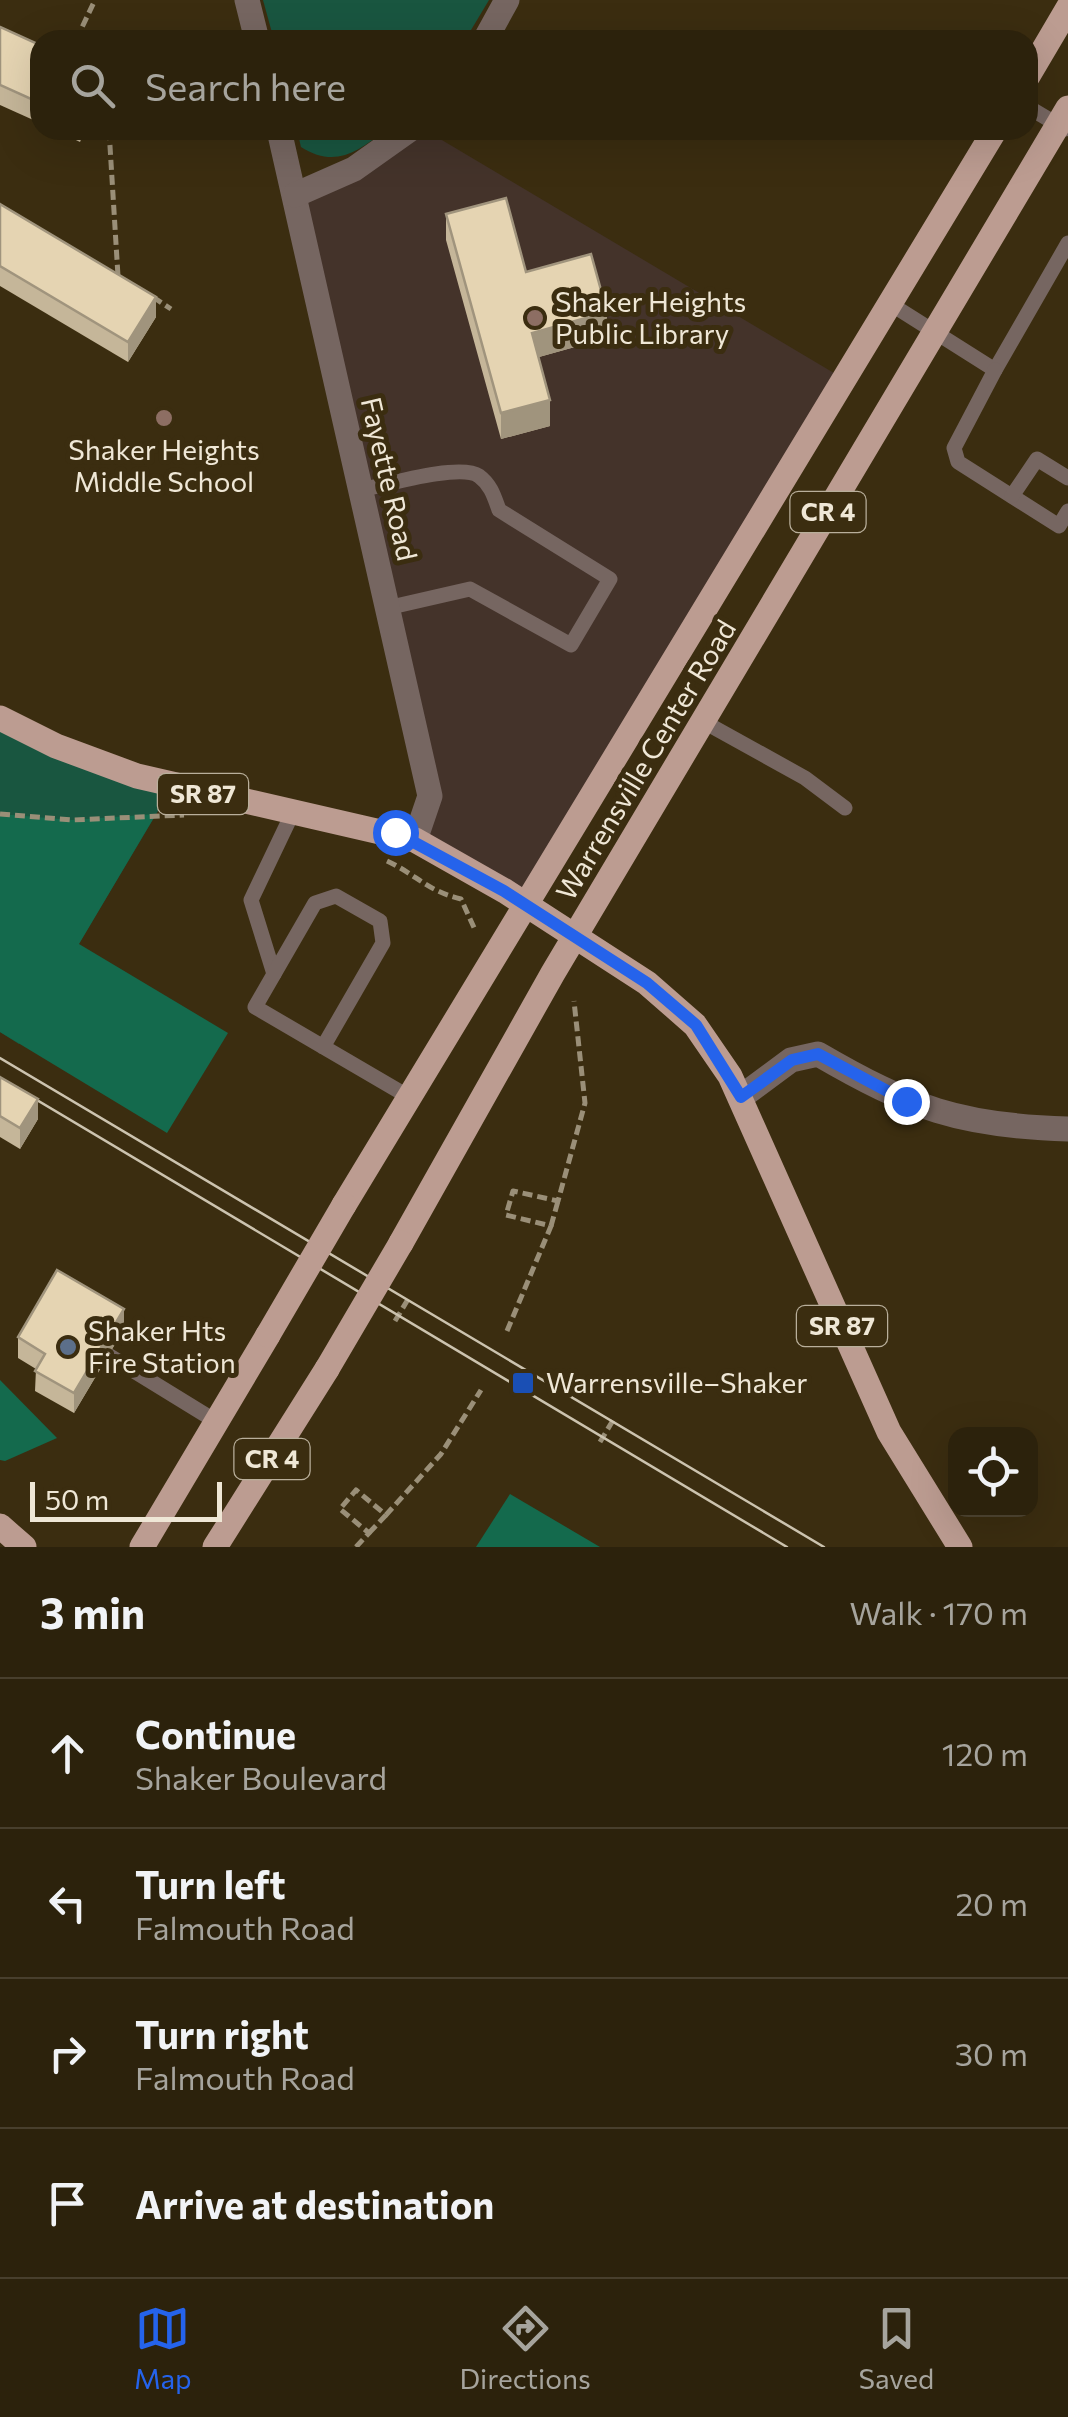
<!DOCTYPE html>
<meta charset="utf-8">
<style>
:root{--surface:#2c220c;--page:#382f1a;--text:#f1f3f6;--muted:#a6a49d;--line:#483f2d;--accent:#2563eb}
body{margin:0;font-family:Commissioner,sans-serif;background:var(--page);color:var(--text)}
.controls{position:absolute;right:30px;bottom:30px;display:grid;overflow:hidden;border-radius:20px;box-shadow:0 10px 40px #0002}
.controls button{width:90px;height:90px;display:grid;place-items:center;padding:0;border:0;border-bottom:2px solid var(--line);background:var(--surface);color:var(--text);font:50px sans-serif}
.scale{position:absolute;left:30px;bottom:25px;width:192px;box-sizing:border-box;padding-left:10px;border:5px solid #efe7d6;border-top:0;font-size:28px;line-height:35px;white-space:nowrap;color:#efe7d6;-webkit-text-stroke:8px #3b2d10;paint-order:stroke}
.stop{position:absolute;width:30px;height:30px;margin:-22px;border:8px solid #2563eb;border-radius:50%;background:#fff}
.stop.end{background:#2563eb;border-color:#fff;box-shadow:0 2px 10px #0008}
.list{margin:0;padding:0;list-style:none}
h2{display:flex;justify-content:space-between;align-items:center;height:130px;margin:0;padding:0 40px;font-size:42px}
h2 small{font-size:32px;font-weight:400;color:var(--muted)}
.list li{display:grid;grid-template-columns:65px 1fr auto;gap:30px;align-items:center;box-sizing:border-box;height:150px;padding:0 40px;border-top:2px solid var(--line)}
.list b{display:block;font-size:38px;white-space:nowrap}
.list p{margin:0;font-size:32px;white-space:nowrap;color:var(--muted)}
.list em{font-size:32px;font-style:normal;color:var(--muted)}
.icon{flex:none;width:55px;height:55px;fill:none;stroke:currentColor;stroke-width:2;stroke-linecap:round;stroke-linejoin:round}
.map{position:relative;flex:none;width:1068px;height:1547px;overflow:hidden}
.search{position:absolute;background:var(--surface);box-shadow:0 10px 40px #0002;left:30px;right:30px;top:30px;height:110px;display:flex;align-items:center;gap:25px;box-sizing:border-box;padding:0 35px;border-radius:30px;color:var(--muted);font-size:38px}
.sheet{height:730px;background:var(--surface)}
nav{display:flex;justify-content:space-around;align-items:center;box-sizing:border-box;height:140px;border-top:2px solid var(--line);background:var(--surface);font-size:28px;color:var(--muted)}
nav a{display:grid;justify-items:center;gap:5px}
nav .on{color:var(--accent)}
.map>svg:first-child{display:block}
.commercial{fill:#44332a}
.green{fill:#195640}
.forest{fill:#146a4d}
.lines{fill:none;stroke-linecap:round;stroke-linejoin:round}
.path{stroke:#9a8f78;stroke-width:5;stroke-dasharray:10 5;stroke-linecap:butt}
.service{stroke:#766661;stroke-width:15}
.minor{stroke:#766661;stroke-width:25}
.primary{stroke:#bc9c91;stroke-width:25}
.tram{stroke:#ccc3af;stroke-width:2.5}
.primary-bridge{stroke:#bc9c91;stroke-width:25}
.wall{fill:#c5b699}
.shaded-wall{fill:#a0947d}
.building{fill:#e5d4b2;stroke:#a0947d;stroke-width:2.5}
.route{stroke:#2563eb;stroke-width:12}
.education-dot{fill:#8d6e63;stroke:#3b2d10;stroke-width:4}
.service-dot{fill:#5c6f8a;stroke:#3b2d10;stroke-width:4}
.transit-dot{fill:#1a4fb4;stroke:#3b2d10;stroke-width:4}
.labels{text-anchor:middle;stroke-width:10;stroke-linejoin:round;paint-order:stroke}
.shield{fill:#3b2d10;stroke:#b9af9b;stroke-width:2.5}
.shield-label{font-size:25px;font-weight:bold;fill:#efe7d6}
.poi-label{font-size:28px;fill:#efe7d6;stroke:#3b2d10;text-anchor:start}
.street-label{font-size:28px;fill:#efe7d6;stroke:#3b2d10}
</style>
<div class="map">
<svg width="1068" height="1547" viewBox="0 0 1068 1547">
<rect width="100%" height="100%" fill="#3b2d10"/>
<path class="commercial" d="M409,130h16l419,249 -317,526 -112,-65 12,-29 -132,-616z"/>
<g class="green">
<path d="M263,0h226l-24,40h-191z"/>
<path d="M297,130h88c-28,23 -51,38 -84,17z"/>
<path d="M0,718l173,68 -154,258 -19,-12z"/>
</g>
<g class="forest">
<path d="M0,814l72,6 84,-6 -77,130 149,89 -61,100 -167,-101z"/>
<path d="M0,1380l57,58 -52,23 -5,-1z"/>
<path d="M510,1494l90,53h-124z"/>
</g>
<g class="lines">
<g class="path">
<path d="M76,40l19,-40"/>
<path d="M109,130l9,146"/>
<path d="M153,297l18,12"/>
<path d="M0,814l72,6 112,-5"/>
<path d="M387,861c30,14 40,30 74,38l15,33"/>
<path d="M551,1226l7,-25"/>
<path d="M395,1321l15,-25"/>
<path d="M507,1331l44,-105 -45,-11 7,-24 45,10 27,-98 -11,-102"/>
<path d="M600,1442l15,-25"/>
<path d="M369,1533l17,-18"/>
<path d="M356,1547l13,-14 -29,-24 16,-19 30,25 55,-61 40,-64"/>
</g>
<g class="service">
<path d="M1028,107l37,22"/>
<path d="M889,303l106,67 73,-127"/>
<path d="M995,370l-41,78 4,14 101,64 9,-15"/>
<path d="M361,490c25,-5 99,-27 118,-14 12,9 15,20 20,34l111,69 -39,66 -101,-56 -83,19"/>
<path d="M1012,496l25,-37 31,19"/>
<path d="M704,722l101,56 40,30"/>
<path d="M274,974l-23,-74 42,-88"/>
<path d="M323,1047l60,-104 -3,-22 -44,-25 -21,7 -60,104c51,30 103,60 154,90"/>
<path d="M108,1355l109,67"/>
</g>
<g class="minor">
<path d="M247,0l10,40"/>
<path d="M485,40l22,-40"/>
<path d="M279,130l151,666 -15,44"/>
<path d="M295,195l59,-26 55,-39"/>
<path d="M741,1097l50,-37 27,-6c93,54 142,72 250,75"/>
</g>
<g class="primary">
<path d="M1028,76l40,-68"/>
<path d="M0,718l56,28 81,30 278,64 90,51 142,92 48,42 35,51 159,356 71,115"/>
<path d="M344,1205l651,-1075"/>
<path d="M401,1243l152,-270 515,-865"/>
<path d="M0,1526l24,21"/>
<path d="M142,1547l126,-212"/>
<path d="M215,1547l112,-178"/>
</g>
<g class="tram">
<path d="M0,1058l824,489"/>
<path d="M0,1078l787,469"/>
</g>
<g class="primary-bridge">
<path d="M268,1335l76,-130"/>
<path d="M327,1369l74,-126"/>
</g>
</g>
<g class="wall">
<path d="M0,27l40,18v78l-40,-18z"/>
<path d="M55,130h30l-5,12z"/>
<path d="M0,204l156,113 -28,45 -128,-76z"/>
<path d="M446,214l80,58 81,66 -68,19 11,69 -49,13 -55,-199z"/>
<path d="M0,1077l38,42 -18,30 -20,-12z"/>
<path d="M124,1329l-50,84 -39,-22 1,-22 -18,-11v-21z"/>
</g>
<g class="shaded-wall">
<path d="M156,297v20l-28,45v-20z"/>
<path d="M607,312v26l-75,21v-26z"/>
<path d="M550,400v26l-49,13v-26z"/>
<path d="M38,1099v20l-18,30v-21z"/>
<path d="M124,1309v20l-50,84v-20z"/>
</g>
<g class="building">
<path d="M0,27l40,18v58l-40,-18z"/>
<path d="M506,198l20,74 65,-18 16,58 -75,21 18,67 -49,13 -55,-199z"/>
<path d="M0,204l156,93 -28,45 -128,-76z"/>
<path d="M0,1077l38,22 -18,29 -20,-12z"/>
<path d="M57,1270l67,39 -50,84 -39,-22 10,-17 -27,-17z"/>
</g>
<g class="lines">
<path class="route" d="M395,832l109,59 143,92 49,42 45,72 51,-37 26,-6 88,47"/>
</g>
<g class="education-dot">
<circle cx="535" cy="318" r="10"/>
<circle cx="164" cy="418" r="10"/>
</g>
<circle class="service-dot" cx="68" cy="1347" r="10"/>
<rect class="transit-dot" x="511" y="1371" width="24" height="24" rx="5"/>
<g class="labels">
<g class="shield">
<rect x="790.5" y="492" width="75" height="40" rx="8"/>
<rect x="158" y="774" width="90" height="40" rx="8"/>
<rect x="797" y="1306" width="90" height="40" rx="8"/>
<rect x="234.5" y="1439" width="75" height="40" rx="8"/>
</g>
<g class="shield-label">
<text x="828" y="521">CR 4</text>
<text x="203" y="803">SR 87</text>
<text x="842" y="1335">SR 87</text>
<text x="272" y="1468">CR 4</text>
</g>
<g class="poi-label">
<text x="555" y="312">Shaker Heights<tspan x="555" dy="32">Public Library</tspan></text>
<text x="164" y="460" text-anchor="middle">Shaker Heights<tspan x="164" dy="32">Middle School</tspan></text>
<text x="88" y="1341">Shaker Hts<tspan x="88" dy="32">Fire Station</tspan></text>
<text x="546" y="1393">Warrensville–Shaker</text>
</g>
<g class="street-label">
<text transform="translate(389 479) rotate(77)" y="10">Fayette Road</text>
<text transform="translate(646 760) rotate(-59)" y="10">Warrensville Center Road</text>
</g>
</g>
</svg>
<div class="controls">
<button><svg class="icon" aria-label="locate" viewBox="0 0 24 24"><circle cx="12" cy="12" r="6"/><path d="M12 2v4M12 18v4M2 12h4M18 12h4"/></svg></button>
</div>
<div class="scale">50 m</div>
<div class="stop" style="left:395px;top:832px"></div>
<div class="stop end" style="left:906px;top:1101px"></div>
<div class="search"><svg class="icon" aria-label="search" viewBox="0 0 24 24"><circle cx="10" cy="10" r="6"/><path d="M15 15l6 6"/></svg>Search here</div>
</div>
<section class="sheet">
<h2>3 min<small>Walk · 170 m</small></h2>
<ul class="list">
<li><svg class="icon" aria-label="ahead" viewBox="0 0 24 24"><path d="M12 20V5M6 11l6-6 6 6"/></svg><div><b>Continue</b><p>Shaker Boulevard</p></div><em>120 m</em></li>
<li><svg class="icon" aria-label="left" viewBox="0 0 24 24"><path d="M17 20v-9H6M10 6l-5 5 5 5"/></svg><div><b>Turn left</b><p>Falmouth Road</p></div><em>20 m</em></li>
<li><svg class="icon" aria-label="right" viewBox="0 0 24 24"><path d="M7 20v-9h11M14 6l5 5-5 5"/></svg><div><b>Turn right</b><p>Falmouth Road</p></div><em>30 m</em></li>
<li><svg class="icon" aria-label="arrive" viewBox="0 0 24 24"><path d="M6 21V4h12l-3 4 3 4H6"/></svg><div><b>Arrive at destination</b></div></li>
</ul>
</section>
<nav>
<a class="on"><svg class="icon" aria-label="map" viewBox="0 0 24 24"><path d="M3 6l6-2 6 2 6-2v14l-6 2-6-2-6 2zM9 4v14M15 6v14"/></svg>Map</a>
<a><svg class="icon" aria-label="directions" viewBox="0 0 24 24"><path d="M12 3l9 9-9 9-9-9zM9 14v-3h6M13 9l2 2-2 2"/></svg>Directions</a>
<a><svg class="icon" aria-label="saved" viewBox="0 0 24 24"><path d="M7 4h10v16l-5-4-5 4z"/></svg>Saved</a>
</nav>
